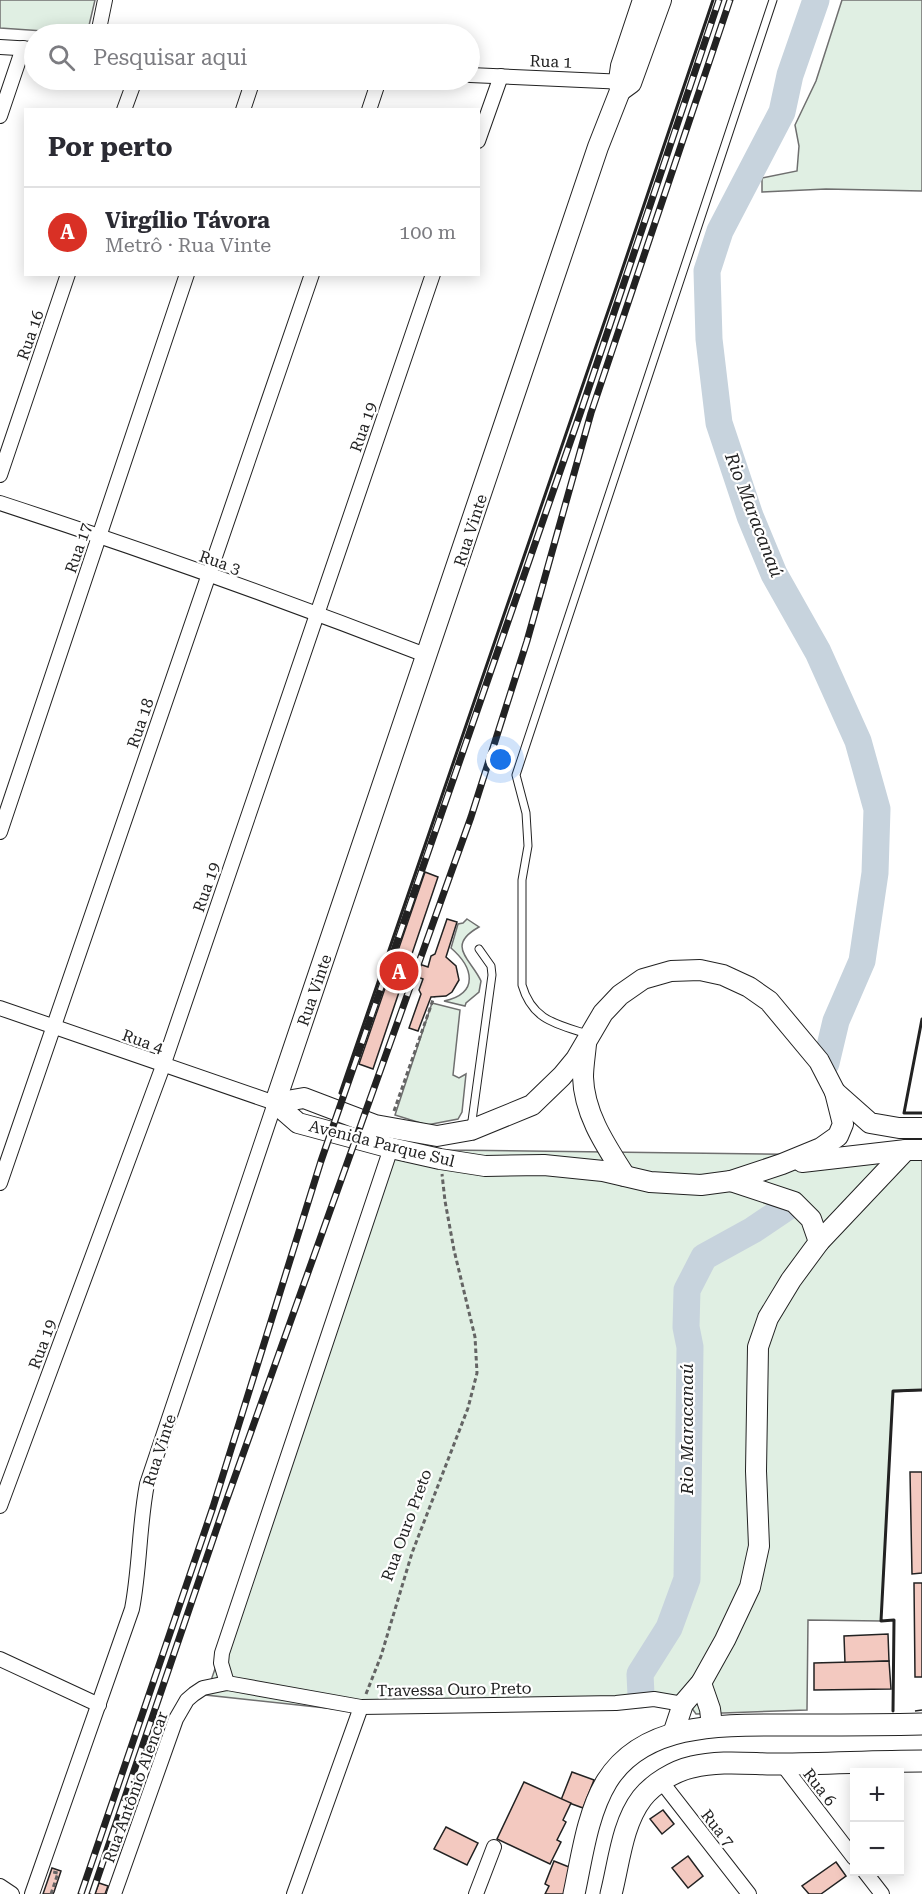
<!DOCTYPE html>
<html lang="pt">
<meta charset="utf-8">
<style>
:root{--surface:#fff;--page:#f7f7f7;--text:#2b2b33;--muted:#7c7c81;--line:#e1e1e2;--accent:#d93025}
body{margin:0;font-family:"Roboto Serif",serif;background:var(--page);color:var(--text)}
.controls{position:absolute;right:18px;bottom:18px;display:grid;overflow:hidden;border-radius:0px;box-shadow:0 3px 15px #0003}
.controls button{width:54px;height:54px;display:grid;place-items:center;padding:0;border:0;border-bottom:2px solid var(--line);background:var(--surface);color:var(--text);font:30px sans-serif}
.you{position:absolute;left:501px;top:760px;width:21px;height:21px;margin:-15px;border:4px solid #fff;border-radius:50%;background:#1a73e8;box-shadow:0 0 0 9px #1a73e833}
.badge{display:grid;place-items:center;width:39px;height:39px;border-radius:50%;background:var(--accent);color:#fff;font-size:20px;font-weight:700}
.pin{position:absolute;translate:-50% -50%;border:3px solid #fff;box-shadow:0 2px 6px #0006}
.list{margin:0;padding:0;list-style:none}
h2{display:flex;justify-content:space-between;align-items:center;height:78px;margin:0;padding:0 24px;font-size:26px}
h2 small{font-size:20px;font-weight:400;color:var(--muted)}
.list li{display:grid;grid-template-columns:39px 1fr auto;gap:18px;align-items:center;box-sizing:border-box;height:90px;padding:0 24px;border-top:2px solid var(--line)}
.list b{display:block;font-size:22px;white-space:nowrap}
.list p{margin:0;font-size:20px;white-space:nowrap;color:var(--muted)}
.list em{font-size:20px;font-style:normal;color:var(--muted)}
.icon{flex:none;width:33px;height:33px;fill:none;stroke:currentColor;stroke-width:2;stroke-linecap:round;stroke-linejoin:round}
.map{position:relative;flex:none;width:922px;height:1894px;overflow:hidden}
.search{position:absolute;background:var(--surface);box-shadow:0 3px 15px #0003;left:24px;top:24px;width:456px;height:66px;display:flex;align-items:center;gap:15px;box-sizing:border-box;padding:0 21px;border-radius:33px;color:var(--muted);font-size:22px}
.panel{position:absolute;background:var(--surface);box-shadow:0 3px 15px #0003;left:24px;top:108px;width:456px;height:168px;border-radius:0px}
.map>svg:first-child{display:block}
.green{fill:#e0efe3;stroke:#6f6f6f;stroke-width:1.5}
.lines{fill:none;stroke-linecap:round;stroke-linejoin:round}
.river{stroke:#c7d3dd;stroke-width:27}
.building{fill:#f3c9c0;stroke:#222;stroke-width:1.5}
.lane-casing{stroke:#222;stroke-width:9}
.street-casing{stroke:#222;stroke-width:16}
.secondary-casing{stroke:#222;stroke-width:22}
.primary-casing{stroke:#222;stroke-width:23}
.path{stroke:#646464;stroke-width:3;stroke-dasharray:4.5 3;stroke-linecap:butt}
.lane{stroke:#fff;stroke-width:7}
.street{stroke:#fff;stroke-width:14}
.secondary{stroke:#fff;stroke-width:20}
.primary{stroke:#fff;stroke-width:21}
.rail-casing{stroke:#222;stroke-width:7}
.rail{stroke:#fff;stroke-width:4.5;stroke-dasharray:14;stroke-linecap:butt}
.fence{stroke:#222;stroke-width:1.5;stroke-dasharray:8 3;stroke-linecap:butt}
.wall{stroke:#222;stroke-width:3}
.labels{text-anchor:middle;stroke-width:4.5;stroke-linejoin:round;paint-order:stroke}
.street-label{font-size:16px;fill:#222;stroke:#fff}
.water-label{font-size:18px;font-style:italic;fill:#222;stroke:#fff}
</style>
<div class="map">
<svg width="922" height="1894" viewBox="0 0 922 1894">
<rect width="100%" height="100%" fill="#fff"/>
<g class="green">
<path d="M0,0h95l-8,34 -87,-6z"/>
<path d="M842,0h80v191l-96,-2 -64,3v-14l35,-7 2,-25 -4,-21 21,-44z"/>
<path d="M467,919l12,8c-34,19 -8,32 2,54l-2,11 -13,11 -1,3 -21,-5c36,-8 29,-34 7,-53l7,-24 5,-1z"/>
<path d="M432,1003l28,7 -7,65 6,3 7,-4 -4,38 -4,7 -31,6 -32,-10z"/>
<path d="M395,1144l50,6 477,6v234l-29,2 -12,229 -73,-1 -1,90 -111,4 -10,-14 -323,12 -157,-17z"/>
</g>
<g class="lines">
<g class="river">
<path d="M816,0l-26,75 -8,37 -62,119 -13,40 2,68 10,84 31,93 24,58 44,78 40,89 19,68 -2,64 -13,88 -26,60 -10,42"/>
<path d="M641,1695l-1,-21 29,-46 18,-49 3,-232 -4,-20 1,-37 17,-33 49,-27 37,-25"/>
</g>
</g>
<g class="building">
<path d="M425,872l13,5 -65,192 -14,-5z"/>
<path d="M447,919l10,3 -11,35 10,9 3,14 -7,12 -6,4 -15,1 -13,34 -9,-3 12,-34 -2,-4 4,-11 -8,-3 4,-12 9,3 3,-11 4,-2z"/>
<path d="M910,1472h12v101l-10,1z"/>
<path d="M914,1583h8v94h-7z"/>
<path d="M888,1634l1,27 -44,2 -1,-27z"/>
<path d="M889,1661l2,28 -77,1v-27z"/>
<path d="M572,1772l22,8 -11,28 -22,-8z"/>
<path d="M524,1782l47,21 -8,17 3,2 -9,18 4,2 -11,22 -53,-25z"/>
<path d="M663,1810l11,14 -12,10 -12,-15z"/>
<path d="M446,1827l32,16 -11,22 -33,-16z"/>
<path d="M688,1856l15,20 -15,12 -16,-20z"/>
<path d="M554,1861l20,8 -5,25h-24l4,-8 -4,-2z"/>
<path d="M836,1862l10,14 -25,18h-12l-7,-8z"/>
<path d="M52,1868l9,3 -7,21 -1,2h-10z"/>
<path d="M99,1883l9,3 -3,8h-10z"/>
</g>
<g class="lines">
<g class="lane-casing">
<g id="lane">
<path d="M587,1034c-31,-10 -55,-14 -65,-49v-105l6,-34 -2,-33 -10,-38 257,-775"/>
<path d="M471,1128l21,-153 -1,-9 -12,-17"/>
</g>
</g>
<g class="street-casing">
<g id="street">
<path d="M98,34l7,-34"/>
<path d="M0,47l34,2"/>
<path d="M470,75l156,7"/>
<path d="M124,110l11,-30"/>
<path d="M243,110l10,-30"/>
<path d="M369,110l10,-30"/>
<path d="M0,116l23,-68"/>
<path d="M478,141l23,-65"/>
<path d="M0,475l68,-201"/>
<path d="M0,503c144,47 286,98 428,153"/>
<path d="M0,832l187,-558"/>
<path d="M0,1008l275,95 -128,381c-8,41 -7,84 -15,125l-100,285"/>
<path d="M0,1183l312,-909"/>
<path d="M0,1506l163,-440 270,-792"/>
<path d="M0,1659l99,46"/>
<path d="M227,1683l-6,-20 1,-10 169,-505"/>
<path d="M782,1764l72,94"/>
<path d="M661,1781l88,113"/>
<path d="M865,1872l17,22"/>
<path d="M0,1886l12,8"/>
<path d="M114,1894l62,-175 11,-19 7,-6 9,-6 24,-5 134,24 255,-4 38,-4 29,5"/>
<path d="M294,1894l67,-187"/>
<path d="M476,1894l18,-47"/>
</g>
</g>
<g class="secondary-casing">
<g id="secondary">
<path d="M620,91l11,-8 30,-83"/>
<path d="M586,1044c-1,11 -3,23 -3,33 1,37 23,69 42,99"/>
<path d="M275,1103l323,-956 22,-56 -1,-11 2,-14 22,-66"/>
<path d="M275,1103l29,-5 71,27 62,11 34,-6 61,-25 30,-29 14,-17 27,-46 17,-18 23,-16 28,-8 29,-1 23,5 26,12 20,14 50,60 16,31 35,31 29,5h23"/>
<path d="M275,1103l23,20 93,25 49,11 45,7 59,-1 59,6 47,11 51,3 30,-4 51,-17 39,-16 17,-12 5,-12 -8,-32"/>
<path d="M802,1162l104,-12h16"/>
<path d="M819,1242l87,-92"/>
<path d="M701,1683l9,26 2,17"/>
<path d="M673,1734l10,-30 18,-21 24,-43 25,-53 9,-41 -3,-75 2,-124 10,-29 23,-38 28,-38 -8,-23 -17,-17 -63,-21"/>
</g>
</g>
<g class="primary-casing">
<g id="primary">
<path d="M574,1894c8,-37 13,-80 33,-113 41,-65 132,-55 197,-56 39,0 79,0 118,-1"/>
<path d="M611,1894c8,-31 11,-70 31,-96 11,-14 32,-27 50,-31 28,-7 59,-3 87,-3 48,0 95,-3 143,-3"/>
</g>
</g>
<g class="path">
<path d="M394,1111l40,-114"/>
<path d="M366,1694l15,-38 31,-103 56,-145 9,-35 -2,-36 -21,-87 -9,-49 -3,-27"/>
<path d="M51,1894l7,-21 -5,-1"/>
</g>
<use href="#lane" class="lane"/>
<use href="#street" class="street"/>
<use href="#secondary" class="secondary"/>
<use href="#primary" class="primary"/>
<g class="rail-casing">
<g id="rail">
<path d="M81,1894l132,-387 108,-346 260,-750 138,-411"/>
<path d="M92,1894l131,-384 248,-693 56,-176 64,-228 139,-413"/>
</g>
</g>
<use href="#rail" class="rail"/>
<path class="fence" d="M915,1711l7,-1"/>
<g class="wall">
<path d="M922,1019l-18,94h18"/>
<path d="M340,1093l275,-802 98,-291"/>
<path d="M893,1711l1,-91 -13,1 12,-230 29,-1"/>
</g>
</g>
<g class="labels">
<g class="street-label">
<text transform="translate(551 61) rotate(2)" y="6">Rua 1</text>
<text transform="translate(30 335) rotate(-71)" y="6">Rua 16</text>
<text transform="translate(363 427) rotate(-71)" y="6">Rua 19</text>
<text transform="translate(470 530) rotate(-72)" y="6">Rua Vinte</text>
<text transform="translate(78 548) rotate(-71)" y="6">Rua 17</text>
<text transform="translate(220 562) rotate(19)" y="6">Rua 3</text>
<text transform="translate(140 723) rotate(-71)" y="6">Rua 18</text>
<text transform="translate(206 887) rotate(-71)" y="6">Rua 19</text>
<text transform="translate(314 990) rotate(-71)" y="6">Rua Vinte</text>
<text transform="translate(143 1041) rotate(20)" y="6">Rua 4</text>
<text transform="translate(382 1143) rotate(14)" y="6">Avenida Parque Sul</text>
<text transform="translate(42 1344) rotate(-70)" y="6">Rua 19</text>
<text transform="translate(159 1450) rotate(-72)" y="6">Rua Vinte</text>
<text transform="translate(406 1525) rotate(-70)" y="6">Rua Ouro Preto</text>
<text transform="translate(454 1689) rotate(-1)" y="6">Travessa Ouro Preto</text>
<text transform="translate(135 1787) rotate(-70)" y="6">Rua Antônio Alencar</text>
<text transform="translate(820 1787) rotate(52)" y="6">Rua 6</text>
<text transform="translate(718 1828) rotate(52)" y="6">Rua 7</text>
</g>
<g class="water-label">
<text transform="translate(754 515) rotate(69)" y="6">Rio Maracanaú</text>
<text transform="translate(687 1429) rotate(-90)" y="6">Rio Maracanaú</text>
</g>
</g>
</svg>
<div class="controls">
<button>+</button>
<button>−</button>
</div>
<div class="you"></div>
<div class="pin badge" style="left:399px;top:971px">A</div>
<div class="search"><svg class="icon" aria-label="search" viewBox="0 0 24 24"><circle cx="10" cy="10" r="6"/><path d="M15 15l6 6"/></svg>Pesquisar aqui</div>
<section class="panel">
<h2>Por perto<small></small></h2>
<ul class="list">
<li><span class="badge">A</span><div><b>Virgílio Távora</b><p>Metrô · Rua Vinte</p></div><em>100 m</em></li>
</ul>
</section>
</div>
